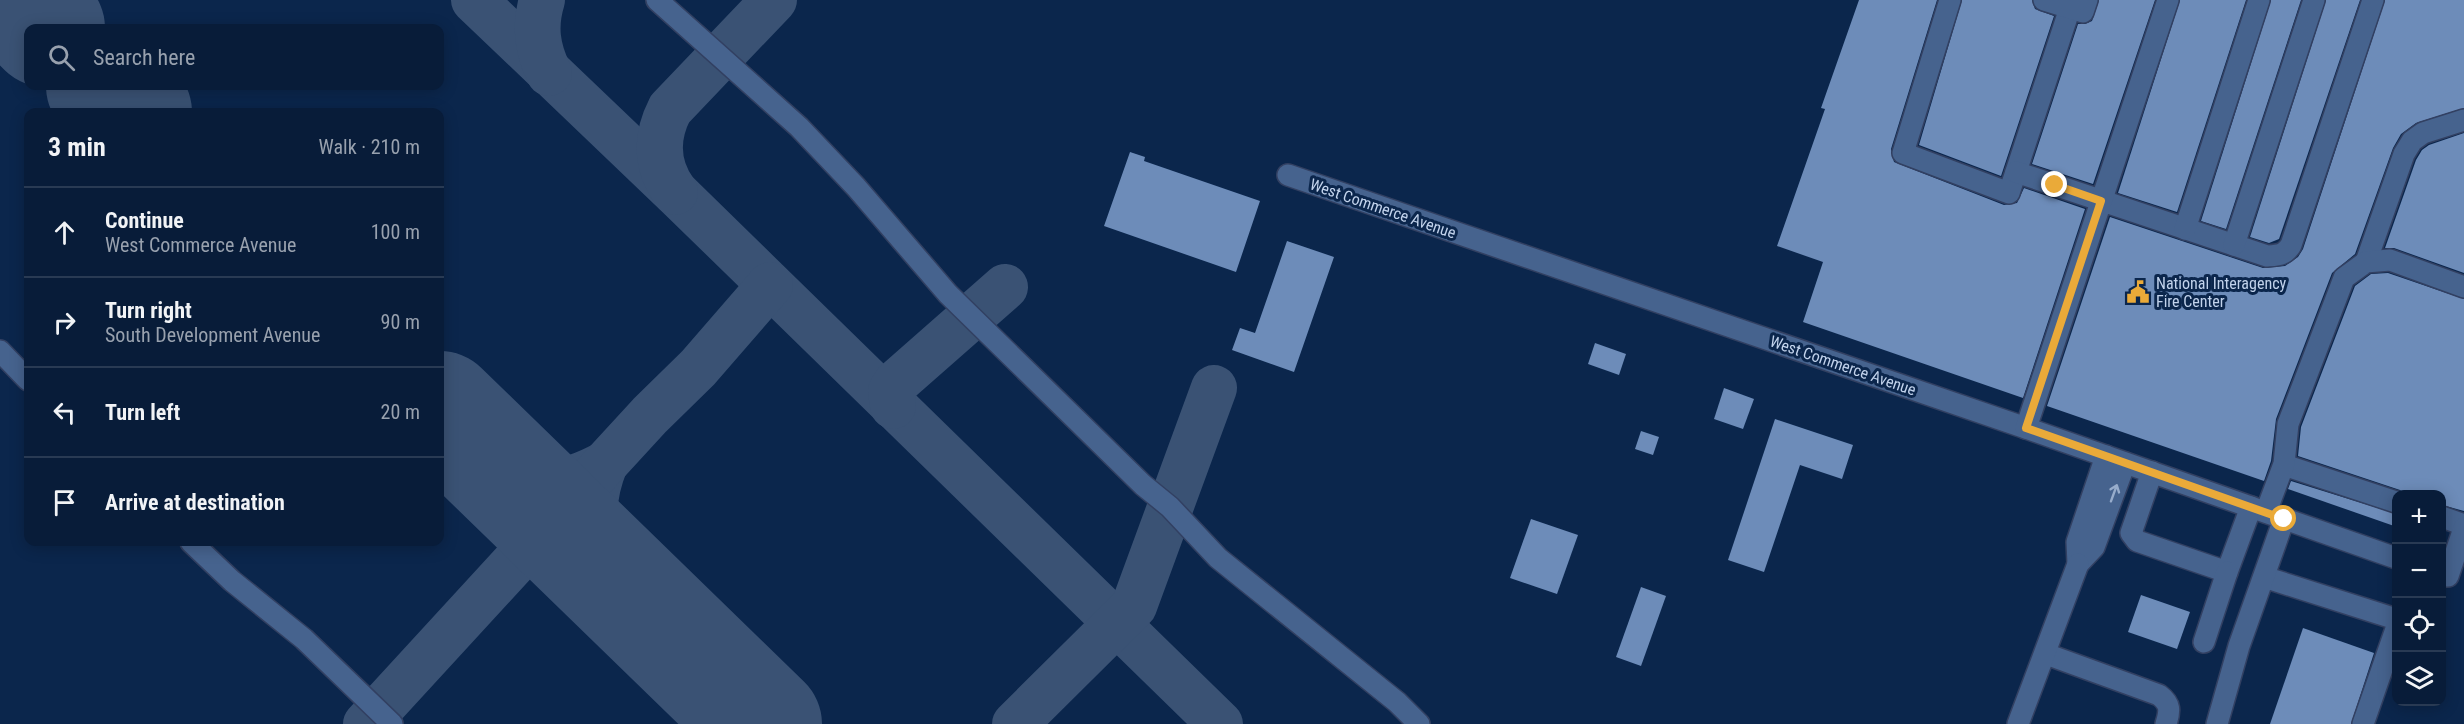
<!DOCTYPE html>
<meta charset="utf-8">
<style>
:root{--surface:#081c39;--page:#112541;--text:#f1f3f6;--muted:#98a1ae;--line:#293a53}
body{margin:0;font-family:"Roboto Condensed",sans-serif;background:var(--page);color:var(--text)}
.controls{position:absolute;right:18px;bottom:18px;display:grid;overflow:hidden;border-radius:12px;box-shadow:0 3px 15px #0003}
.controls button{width:54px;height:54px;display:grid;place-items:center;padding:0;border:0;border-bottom:2px solid var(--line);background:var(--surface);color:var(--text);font:30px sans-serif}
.stop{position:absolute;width:18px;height:18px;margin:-14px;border:4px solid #eaaa39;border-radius:50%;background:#fff}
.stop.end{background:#eaaa39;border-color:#fff;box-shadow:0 2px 6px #0008}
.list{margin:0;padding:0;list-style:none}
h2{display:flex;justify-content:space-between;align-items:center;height:78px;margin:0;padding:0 24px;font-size:26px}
h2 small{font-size:20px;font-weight:400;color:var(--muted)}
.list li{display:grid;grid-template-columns:39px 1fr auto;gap:18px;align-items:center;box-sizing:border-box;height:90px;padding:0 24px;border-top:2px solid var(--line)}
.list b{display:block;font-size:22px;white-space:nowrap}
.list p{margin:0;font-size:20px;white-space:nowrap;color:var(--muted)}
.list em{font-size:20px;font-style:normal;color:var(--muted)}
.icon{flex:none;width:33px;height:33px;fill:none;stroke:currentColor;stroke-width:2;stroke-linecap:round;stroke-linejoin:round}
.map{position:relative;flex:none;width:2464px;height:724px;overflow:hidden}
.search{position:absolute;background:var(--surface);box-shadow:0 3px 15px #0003;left:24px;top:24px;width:420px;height:66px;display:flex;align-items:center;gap:15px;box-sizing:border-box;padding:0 21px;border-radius:12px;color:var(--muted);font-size:22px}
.panel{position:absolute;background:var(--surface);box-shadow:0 3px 15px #0003;left:24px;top:108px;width:420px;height:438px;border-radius:12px}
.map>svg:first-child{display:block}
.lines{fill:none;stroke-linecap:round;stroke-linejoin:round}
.taxiway{stroke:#3a5274;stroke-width:46}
.runway{stroke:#3a5274;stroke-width:118}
.building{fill:#6d8cb9}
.minor-casing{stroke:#324062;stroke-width:24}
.minor{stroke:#46638e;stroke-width:21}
.oneway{stroke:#97accb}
.route{stroke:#eaaa39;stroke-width:8}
.labels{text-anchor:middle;stroke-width:6;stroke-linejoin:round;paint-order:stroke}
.street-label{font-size:16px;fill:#c2d3ec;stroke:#0b264c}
.poi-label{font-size:16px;fill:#c2d3ec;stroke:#0b264c;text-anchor:start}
</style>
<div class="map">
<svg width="2464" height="724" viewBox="0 0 2464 724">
<rect width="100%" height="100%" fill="#0b264c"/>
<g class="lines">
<g class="taxiway">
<path d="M474,0l204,195 542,529"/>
<path d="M542,0c-8,26 -5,49 7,73"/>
<path d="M675,192c-19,-26 -20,-54 -5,-83l104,-109"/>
<path d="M893,406l-2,-15 6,-9 108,-95"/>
<path d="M486,455c51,27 64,38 119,9"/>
<path d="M605,464c-18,45 -11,74 10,116"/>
<path d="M366,724l284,-309 48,-47 72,-83"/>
<path d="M1015,724l119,-118 80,-218"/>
</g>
<g class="runway">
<path d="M17,0l29,28"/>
<path d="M105,86l28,26"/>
<path d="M440,410l323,314"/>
</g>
</g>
<g class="building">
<path d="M1859,0h78l-46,149 3,13 110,43 13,-2 7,-15 61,21 -62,189 -220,-76 20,-60 -46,-16 48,-137 -4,-1z"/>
<path d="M1962,0h70l3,9 19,7 -53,160 -82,-31z"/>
<path d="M2099,0h56l-62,184 -61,-20 46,-140h7l7,-3z"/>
<path d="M2180,0h66l-69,212 -59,-19z"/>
<path d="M2271,0h30l-75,229 -25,-8z"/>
<path d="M2326,0h34l-81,239 -10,4 -19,-6z"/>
<path d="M2385,0h79v108l-48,15 -15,11 -8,14 -38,106 -23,19 -56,146 -5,42 -7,20 -217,-75 63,-189 153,51 22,-2 13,-9 5,-8z"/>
<path d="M2464,133v140l-70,-25h-9l31,-88 6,-10 7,-5z"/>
<path d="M1130,152l15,5 -1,4 116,40 -24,71 -132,-46z"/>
<path d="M1287,241l47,16 -40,115 -62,-22 8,-22 15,5z"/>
<path d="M2388,273l76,26v212l-22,-6v-10h-36l-6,-5 -102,-34 3,-29 54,-141 16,-12z"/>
<path d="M1595,343l31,11 -7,21 -31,-11z"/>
<path d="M1724,388l30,11 -11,30 -29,-10z"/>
<path d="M1775,419l78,26 -11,34 -42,-14 -36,107 -36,-12z"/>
<path d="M1641,431l18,6 -6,18 -18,-6z"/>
<path d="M2291,481l106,33v13l-109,-38z"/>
<path d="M1531,519l47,16 -21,59 -47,-16z"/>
<path d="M1641,587l25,9 -25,70 -25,-9z"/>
<path d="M2141,595l49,17 -13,37 -49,-17z"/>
<path d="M2303,628l71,25 -23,71h-81z"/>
</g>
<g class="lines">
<g class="minor-casing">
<g id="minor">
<path d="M657,0l142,127 57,60 92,107 195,191 27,22 48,51 179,144 22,22"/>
<path d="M1950,0l-47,153 106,40 61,-185"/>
<path d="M2044,0l39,12 4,-12"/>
<path d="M2016,172l251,84c12,-1 18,-1 24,-11l82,-245"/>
<path d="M1288,175l738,253 370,130"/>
<path d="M2185,229l74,-229"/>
<path d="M2234,245l80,-245"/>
<path d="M2366,262l38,-108 8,-13 11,-8 41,-13"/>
<path d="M0,351l28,29"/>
<path d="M2026,428l142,-428"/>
<path d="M2106,456l-29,86 1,22 16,-17 31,-84"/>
<path d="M2284,465l112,37"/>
<path d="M2152,472l-21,61 6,8 90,31 24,-65"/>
<path d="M2266,512l18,-48 4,-40 56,-146 22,-16 24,-2 74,27"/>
<path d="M2442,517l22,8"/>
<path d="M191,542l41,39 72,58 88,85"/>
<path d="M2448,576l16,-48"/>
<path d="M2264,577l132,42"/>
<path d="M2204,642l23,-70"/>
<path d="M2046,654l113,41c12,9 11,16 7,29"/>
<path d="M2018,724l60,-160"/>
<path d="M2217,724l22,-78 45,-127"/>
<path d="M2363,724l33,-95"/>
</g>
</g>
<use href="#minor" class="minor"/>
</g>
<defs><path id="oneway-shaft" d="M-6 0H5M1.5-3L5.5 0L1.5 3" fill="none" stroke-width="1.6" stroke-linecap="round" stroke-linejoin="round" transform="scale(1.5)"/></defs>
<use class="oneway" href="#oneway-shaft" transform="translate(2114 493) rotate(-70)"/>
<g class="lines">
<path class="route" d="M2055,185l46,16 -75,227 258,91"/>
</g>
<defs>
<g id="civic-bare" transform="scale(1.8)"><path d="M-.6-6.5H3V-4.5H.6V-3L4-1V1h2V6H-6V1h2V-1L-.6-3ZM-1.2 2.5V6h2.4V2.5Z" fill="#eaaa39" stroke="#0b264c" stroke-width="2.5" paint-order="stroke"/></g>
</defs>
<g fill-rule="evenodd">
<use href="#civic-bare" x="2138" y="292"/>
</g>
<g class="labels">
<g class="street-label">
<text transform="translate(1383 208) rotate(19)" y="6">West Commerce Avenue</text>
<text transform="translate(1843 365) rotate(19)" y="6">West Commerce Avenue</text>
</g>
<g class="poi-label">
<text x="2156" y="289">National Interagency<tspan x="2156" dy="18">Fire Center</tspan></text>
</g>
</g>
</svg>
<div class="controls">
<button>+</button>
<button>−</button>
<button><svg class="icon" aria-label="locate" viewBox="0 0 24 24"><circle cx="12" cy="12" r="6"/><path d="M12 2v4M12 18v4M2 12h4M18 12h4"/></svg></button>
<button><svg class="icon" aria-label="layers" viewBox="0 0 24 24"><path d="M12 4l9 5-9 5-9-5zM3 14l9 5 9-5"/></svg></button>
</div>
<div class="stop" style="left:2284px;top:519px"></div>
<div class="stop end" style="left:2055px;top:185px"></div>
<div class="search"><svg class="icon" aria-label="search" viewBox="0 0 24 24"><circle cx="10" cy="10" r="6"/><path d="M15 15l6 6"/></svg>Search here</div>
<section class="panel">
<h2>3 min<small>Walk · 210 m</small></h2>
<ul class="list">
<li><svg class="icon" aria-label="ahead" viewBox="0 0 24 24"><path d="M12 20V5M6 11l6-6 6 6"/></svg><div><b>Continue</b><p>West Commerce Avenue</p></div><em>100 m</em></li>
<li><svg class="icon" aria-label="right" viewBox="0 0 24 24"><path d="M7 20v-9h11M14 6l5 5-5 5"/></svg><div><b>Turn right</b><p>South Development Avenue</p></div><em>90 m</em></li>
<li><svg class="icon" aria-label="left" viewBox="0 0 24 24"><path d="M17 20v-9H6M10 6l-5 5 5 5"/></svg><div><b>Turn left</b></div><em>20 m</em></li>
<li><svg class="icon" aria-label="arrive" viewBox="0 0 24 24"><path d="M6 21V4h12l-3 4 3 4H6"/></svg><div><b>Arrive at destination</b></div></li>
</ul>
</section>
</div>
